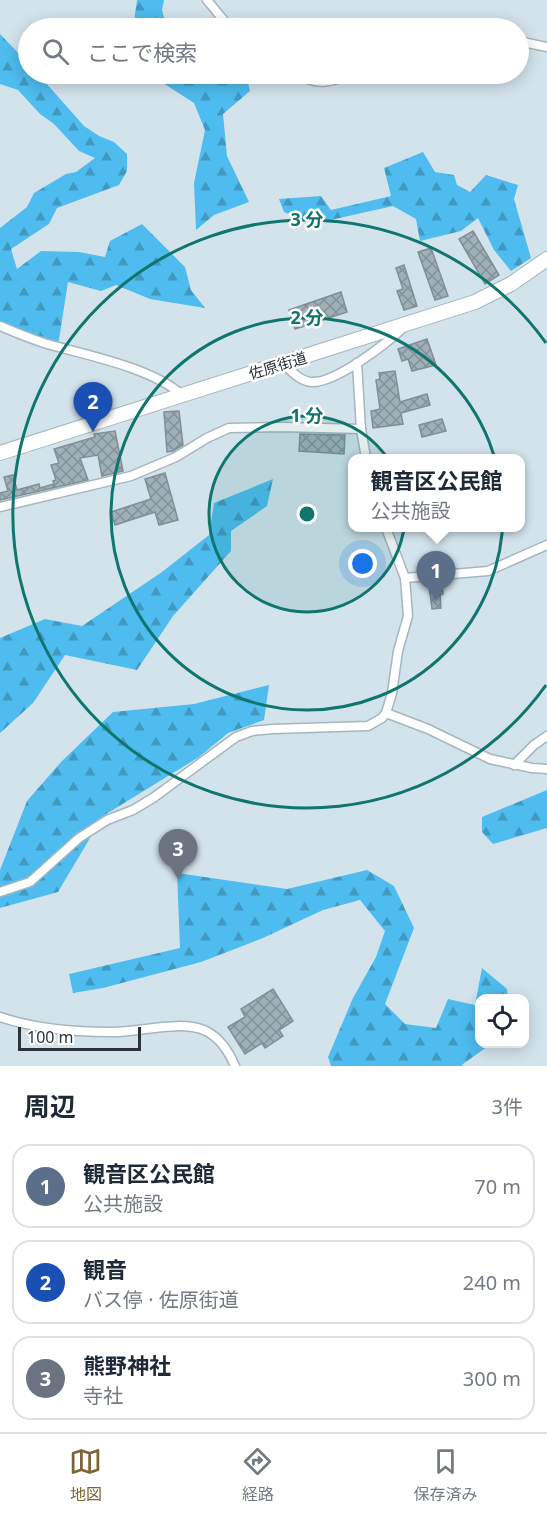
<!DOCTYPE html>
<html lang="ja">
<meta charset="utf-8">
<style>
:root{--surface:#fff;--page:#f6f6f7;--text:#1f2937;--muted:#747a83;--line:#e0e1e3;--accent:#7d6335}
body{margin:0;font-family:"Noto Sans","Noto Sans JP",sans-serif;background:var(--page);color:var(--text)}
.controls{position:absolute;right:18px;bottom:18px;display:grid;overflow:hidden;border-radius:12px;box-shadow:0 3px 15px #0003}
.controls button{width:54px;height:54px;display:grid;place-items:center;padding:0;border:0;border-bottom:2px solid var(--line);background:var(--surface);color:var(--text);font:30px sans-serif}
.scale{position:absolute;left:18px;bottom:15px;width:123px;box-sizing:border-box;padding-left:6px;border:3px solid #2c3235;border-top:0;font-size:16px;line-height:21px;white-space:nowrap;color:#2c3235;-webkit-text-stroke:4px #fff;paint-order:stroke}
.you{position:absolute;left:363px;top:564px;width:21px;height:21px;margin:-15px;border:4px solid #fff;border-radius:50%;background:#1a73e8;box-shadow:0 0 0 9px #1a73e833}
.badge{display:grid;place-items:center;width:39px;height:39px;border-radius:50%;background:var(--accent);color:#fff;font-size:20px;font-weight:700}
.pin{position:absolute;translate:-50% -50px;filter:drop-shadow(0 2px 3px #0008)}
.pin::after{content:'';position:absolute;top:32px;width:21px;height:18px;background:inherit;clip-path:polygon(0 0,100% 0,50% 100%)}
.popup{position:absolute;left:348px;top:454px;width:177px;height:78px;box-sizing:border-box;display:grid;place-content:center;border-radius:12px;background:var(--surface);filter:drop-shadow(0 2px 4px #0005);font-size:20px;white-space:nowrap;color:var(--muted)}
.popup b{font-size:22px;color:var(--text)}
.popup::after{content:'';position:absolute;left:50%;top:100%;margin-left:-12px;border:12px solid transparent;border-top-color:var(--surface)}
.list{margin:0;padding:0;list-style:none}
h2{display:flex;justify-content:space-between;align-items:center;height:78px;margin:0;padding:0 24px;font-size:26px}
h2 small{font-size:20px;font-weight:400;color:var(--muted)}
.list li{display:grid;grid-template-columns:39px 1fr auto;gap:18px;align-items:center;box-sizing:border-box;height:84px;margin:0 12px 12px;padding:0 12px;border:2px solid var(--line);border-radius:18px}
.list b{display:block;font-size:22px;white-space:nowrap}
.list p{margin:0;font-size:20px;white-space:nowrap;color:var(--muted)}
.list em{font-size:20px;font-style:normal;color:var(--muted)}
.icon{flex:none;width:33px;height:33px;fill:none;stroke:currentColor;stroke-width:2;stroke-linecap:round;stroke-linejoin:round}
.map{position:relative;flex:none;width:547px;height:1066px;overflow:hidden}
.search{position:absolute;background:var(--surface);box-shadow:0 3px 15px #0003;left:18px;right:18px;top:18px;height:66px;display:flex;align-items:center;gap:15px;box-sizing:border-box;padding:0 21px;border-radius:33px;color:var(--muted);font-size:22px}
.sheet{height:366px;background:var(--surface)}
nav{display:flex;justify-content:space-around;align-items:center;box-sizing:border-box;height:84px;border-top:2px solid var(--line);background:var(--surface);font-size:16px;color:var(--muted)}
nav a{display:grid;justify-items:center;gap:3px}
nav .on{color:var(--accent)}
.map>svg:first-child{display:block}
.forest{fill:url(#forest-firs)}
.building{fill:url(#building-cross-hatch);stroke:#808f97;stroke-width:1.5}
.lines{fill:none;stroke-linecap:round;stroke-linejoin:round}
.minor-casing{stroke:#a6b5be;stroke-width:11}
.trunk-casing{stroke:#a6b5be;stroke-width:16}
.minor{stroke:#fff;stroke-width:8}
.trunk{stroke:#fff;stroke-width:14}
.ring{fill:none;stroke:#0f766e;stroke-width:3}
.labels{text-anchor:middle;stroke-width:5;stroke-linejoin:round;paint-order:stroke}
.street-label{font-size:15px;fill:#2c3235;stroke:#fff}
.centre{fill:#0f766e;stroke:#fff;stroke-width:3}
.ring-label{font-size:18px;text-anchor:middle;font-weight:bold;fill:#0f766e;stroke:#fff;stroke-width:5;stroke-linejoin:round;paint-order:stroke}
</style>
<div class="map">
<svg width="547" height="1066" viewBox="0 0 547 1066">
<defs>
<pattern id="forest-firs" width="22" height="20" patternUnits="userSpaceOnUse" patternTransform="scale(1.5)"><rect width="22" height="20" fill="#4ebcee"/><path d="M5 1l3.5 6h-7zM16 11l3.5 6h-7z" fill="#4199c2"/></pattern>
<pattern id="building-cross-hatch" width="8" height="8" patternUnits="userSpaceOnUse" patternTransform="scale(1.5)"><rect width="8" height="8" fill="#a0b0b9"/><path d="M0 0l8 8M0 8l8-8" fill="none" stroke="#839097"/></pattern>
</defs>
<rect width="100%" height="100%" fill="#d3e3ec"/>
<g class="forest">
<path d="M137,0h27l-2,10 5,18h-34z"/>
<path d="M0,34l28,29v11h10l46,52 15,10 15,6 13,12v17l-8,14 -62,23 -8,16 -38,25 6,20 24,-18 38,1 26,5 5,-16 32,-17 43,43 6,23 14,18 -55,-9 -34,-14 -15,6 -33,-9 -10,64 -58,-20v-98l27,-21 7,-14 32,-19 10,-2 19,-14 -16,-7 -25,-27 -14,-10 -22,-24 -18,-6z"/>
<path d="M149,74h97l4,17 -27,23 4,42 22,46 -35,13 -18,15 -2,-47 11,-53 -11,-27z"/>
<path d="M423,152l12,20 19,3 3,10 13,7 16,-17 32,10 -4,14 17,59 -20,13 -17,-21 -16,-32 -17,13 -41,10 -4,-22 -23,-13 -80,18 -29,-12 -5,-13 42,-3 10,14 60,-14 -7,-28z"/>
<path d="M273,479l-6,27 -36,25v20l-58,65 -36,54 -72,-15 -32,48 -33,30v-95l45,-19 37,7 80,-54 47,-37 5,-32z"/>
<path d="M269,685l-5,35 -36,13 -29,24 -96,59 -45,76 -58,16v-38l27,-69 35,-40 51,-49 81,-8z"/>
<path d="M547,790v38l-54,16 -11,-12v-15z"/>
<path d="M367,870l27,16 20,42 -29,76 20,20 31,4 12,-29 27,6 7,-37 25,21 1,9h-28v46h11l-28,20 -1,2h-131l-3,-9 25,-59 23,-41 9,-26 -25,-31 -37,10 -60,28 -62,24 -98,26 -30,5 -4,-19 111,-26 -3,-75 110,16z"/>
</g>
<g class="building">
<path d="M473,231l26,44 -14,9 -26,-45z"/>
<path d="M431,248l17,48 -13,4 -17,-48z"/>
<path d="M404,265l13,41 -13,4 -7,-19 6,-2 -7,-21z"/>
<path d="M341,292l6,20 -52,17 -6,-19z"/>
<path d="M427,339l9,26 -24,6 -4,-12 -6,2 -4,-12z"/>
<path d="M395,371l5,31 27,-8 3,11 -29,8 2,11 -30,4 -2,-17 9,-2 -4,-29 4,-1 -1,-6z"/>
<path d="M179,411l4,34 -10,6 -6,1 -3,-40z"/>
<path d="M442,419l4,12 -24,6 -3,-12z"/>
<path d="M115,431l8,40 -21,5 -4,-21 -18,3 8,22 -88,20v-7l8,-2 -4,-14 9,-2 4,15 22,-6 1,4 14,-4 -1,-3 3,-1 -5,-15 8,-2 -5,-14 41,-12 -1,-3z"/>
<path d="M300,434l45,1 -1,19 -45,-3z"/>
<path d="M165,473l13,47 -19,5 -4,-13 -40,13 -4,-13 40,-13 -6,-20z"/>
<path d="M442,584l1,10 -3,1 1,13 -9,1 -3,-24z"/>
<path d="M273,989l20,32 -14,9 4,6 -18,12 -3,-5 -17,11 -17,-27 17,-10 -4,-8z"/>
</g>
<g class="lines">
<g class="minor-casing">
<g id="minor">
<path d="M207,0l23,28"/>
<path d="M518,41l29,6"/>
<path d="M300,74c15,13 35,7 52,0"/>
<path d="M0,326c14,6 29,12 44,17 41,12 107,24 138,52"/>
<path d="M357,363l4,66 5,29"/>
<path d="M284,364c7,7 16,17 27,18 24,2 76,-39 93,-55"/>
<path d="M0,507l131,-31 45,-19 31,-19 22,-10 53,-1 79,2"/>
<path d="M405,578l83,-7 59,-26"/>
<path d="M386,713l42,16 62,30 42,9 15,1"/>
<path d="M514,765l20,-20 13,-9"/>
<path d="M0,892l30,-10 49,-44 28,-18 26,-10 20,-12 83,-61 16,-6 21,-2 95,-3 14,-8 4,-5 6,-20 6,-42 10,-35 -3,-38 -19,-50"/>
<path d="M0,1017c33,11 74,15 110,15 28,1 70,-13 96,-1 14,7 23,21 29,35"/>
</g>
</g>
<g class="trunk-casing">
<path id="trunk" d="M0,453l475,-151 36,-18 36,-25"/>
</g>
<use href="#minor" class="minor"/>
<use href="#trunk" class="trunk"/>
</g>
<circle cx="307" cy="514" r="98" fill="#0f766e" fill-opacity=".12"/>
<g class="ring">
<circle cx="307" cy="514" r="98"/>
<circle cx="307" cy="514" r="196"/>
<path d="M546 685A294 294 0 1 1 546 343"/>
</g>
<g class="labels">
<g class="street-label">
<text transform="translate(278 366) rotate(-17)" y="5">佐原街道</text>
</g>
</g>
<circle cx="307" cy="514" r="9" class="centre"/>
<g class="ring-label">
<text x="307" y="226">3 分</text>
<text x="307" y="324">2 分</text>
<text x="307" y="422">1 分</text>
</g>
</svg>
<div class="controls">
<button><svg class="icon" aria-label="locate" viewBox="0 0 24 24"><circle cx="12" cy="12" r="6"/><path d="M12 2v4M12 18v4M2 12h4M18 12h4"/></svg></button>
</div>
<div class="scale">100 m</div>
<div class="you"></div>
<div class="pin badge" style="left:436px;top:601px;background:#5c6f8a">1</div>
<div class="popup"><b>観音区公民館</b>公共施設</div>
<div class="pin badge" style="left:93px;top:432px;background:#1a4fb4">2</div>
<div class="pin badge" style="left:178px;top:879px;background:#6b7280">3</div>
<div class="search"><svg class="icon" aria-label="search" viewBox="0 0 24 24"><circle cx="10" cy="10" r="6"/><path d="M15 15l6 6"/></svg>ここで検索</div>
</div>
<section class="sheet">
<h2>周辺<small>3件</small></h2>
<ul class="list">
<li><span class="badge" style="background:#5c6f8a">1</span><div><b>観音区公民館</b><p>公共施設</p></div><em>70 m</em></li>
<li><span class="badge" style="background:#1a4fb4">2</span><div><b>観音</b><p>バス停 · 佐原街道</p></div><em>240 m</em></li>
<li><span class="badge" style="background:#6b7280">3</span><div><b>熊野神社</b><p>寺社</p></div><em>300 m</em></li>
</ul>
</section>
<nav>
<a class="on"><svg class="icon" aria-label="map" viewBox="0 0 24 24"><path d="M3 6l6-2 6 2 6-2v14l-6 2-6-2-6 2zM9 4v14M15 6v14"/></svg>地図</a>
<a><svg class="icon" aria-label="directions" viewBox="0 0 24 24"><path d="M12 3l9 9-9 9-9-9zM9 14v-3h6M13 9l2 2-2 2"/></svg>経路</a>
<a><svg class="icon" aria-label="saved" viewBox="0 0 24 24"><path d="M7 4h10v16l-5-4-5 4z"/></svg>保存済み</a>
</nav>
